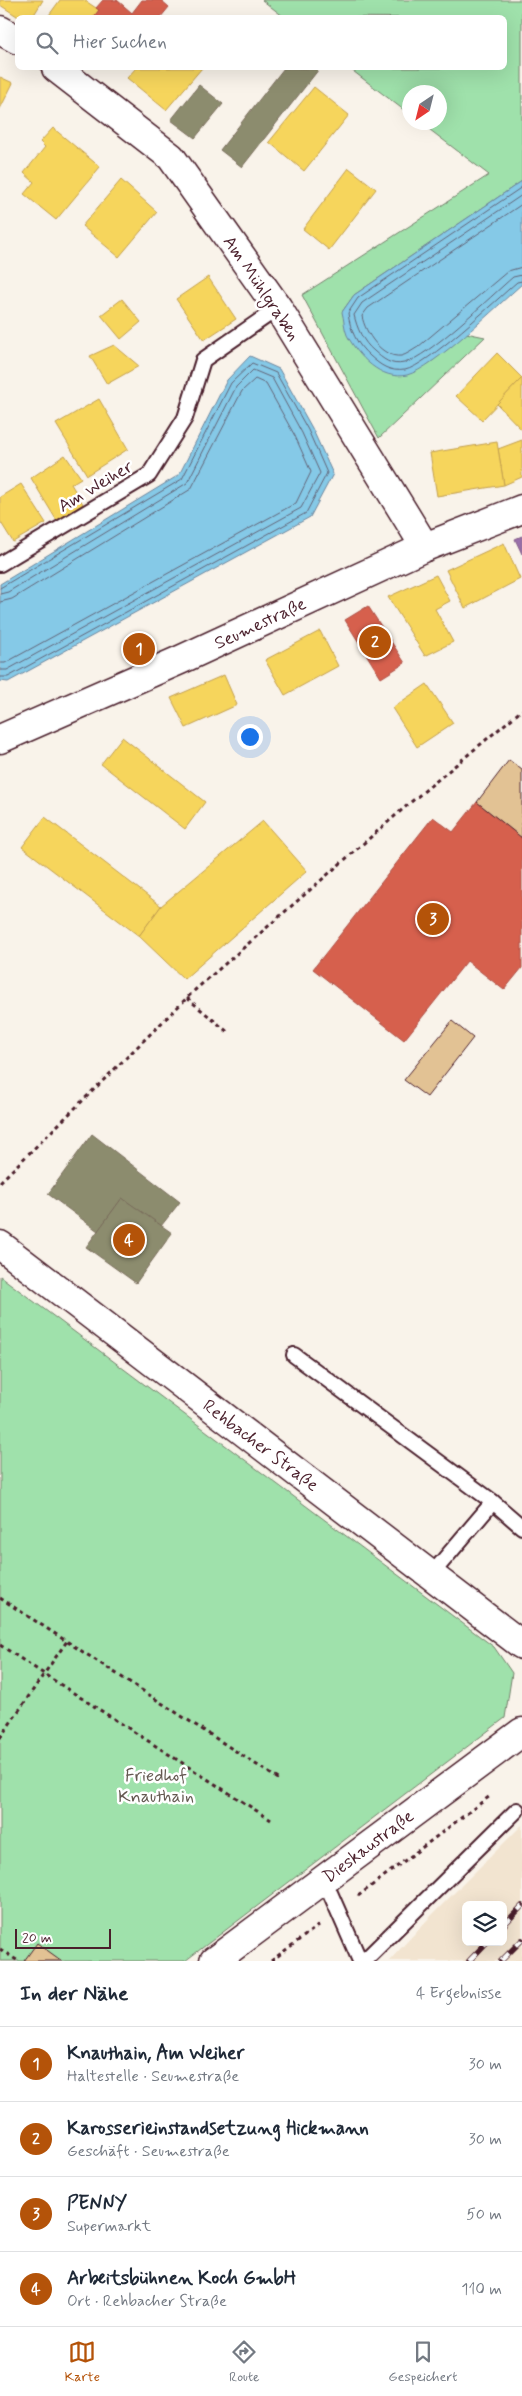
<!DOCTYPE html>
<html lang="de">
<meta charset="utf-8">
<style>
:root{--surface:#fff;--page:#f6f6f7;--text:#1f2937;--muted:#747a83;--line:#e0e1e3;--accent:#b45309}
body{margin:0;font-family:Mynerve,sans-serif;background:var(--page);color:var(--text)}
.controls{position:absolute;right:15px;bottom:15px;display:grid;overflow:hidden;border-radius:8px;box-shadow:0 5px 20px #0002}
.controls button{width:45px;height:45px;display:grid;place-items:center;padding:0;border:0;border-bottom:1px solid var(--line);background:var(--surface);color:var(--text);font:25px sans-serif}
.compass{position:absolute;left:402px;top:85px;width:45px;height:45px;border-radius:50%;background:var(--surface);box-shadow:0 5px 20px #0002;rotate:215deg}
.scale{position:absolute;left:15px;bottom:12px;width:96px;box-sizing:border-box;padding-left:5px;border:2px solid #4a1f2b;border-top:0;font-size:14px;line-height:18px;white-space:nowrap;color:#4a1f2b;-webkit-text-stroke:4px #fff;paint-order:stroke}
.you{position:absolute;left:249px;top:736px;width:18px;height:18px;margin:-12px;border:4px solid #fff;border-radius:50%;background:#1a73e8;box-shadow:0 0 0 8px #1a73e833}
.badge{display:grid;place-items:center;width:32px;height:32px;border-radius:50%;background:var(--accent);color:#fff;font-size:16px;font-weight:700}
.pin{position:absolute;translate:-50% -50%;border:2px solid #fff;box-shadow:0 1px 5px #0006}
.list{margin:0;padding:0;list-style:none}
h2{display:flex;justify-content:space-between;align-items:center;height:65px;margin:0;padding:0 20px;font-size:21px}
h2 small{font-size:16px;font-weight:400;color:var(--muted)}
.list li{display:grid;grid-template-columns:32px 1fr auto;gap:15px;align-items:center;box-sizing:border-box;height:75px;padding:0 20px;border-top:1px solid var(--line)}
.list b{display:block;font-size:19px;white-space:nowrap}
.list p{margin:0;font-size:16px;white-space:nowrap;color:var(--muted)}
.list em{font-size:16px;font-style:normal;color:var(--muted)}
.icon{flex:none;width:28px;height:28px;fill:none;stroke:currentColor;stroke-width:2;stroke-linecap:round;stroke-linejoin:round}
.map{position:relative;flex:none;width:522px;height:1961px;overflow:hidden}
.search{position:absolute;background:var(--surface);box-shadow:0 5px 20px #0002;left:15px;right:15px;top:15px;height:55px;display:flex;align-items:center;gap:12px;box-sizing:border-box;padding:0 18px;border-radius:8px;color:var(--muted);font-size:19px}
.sheet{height:365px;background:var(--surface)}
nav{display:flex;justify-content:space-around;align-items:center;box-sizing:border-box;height:70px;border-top:1px solid var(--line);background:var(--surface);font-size:14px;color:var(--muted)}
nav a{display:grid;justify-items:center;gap:2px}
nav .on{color:var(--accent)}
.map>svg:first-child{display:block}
.built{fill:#f2e4d0;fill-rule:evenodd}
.green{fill:#9fe1ab;stroke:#74806b}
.water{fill:#85c9e7;stroke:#6d859c}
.homes{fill:#f6d55c;stroke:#c29e4d}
.shops{fill:#d6604d;stroke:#ac4c43}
.offices{fill:#9970ab;stroke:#815885}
.industry{fill:#8c8c6e;stroke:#786b5a}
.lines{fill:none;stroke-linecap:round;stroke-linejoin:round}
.shore{stroke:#626376;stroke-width:1}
.building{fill:#e2c294;stroke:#4a1f2b}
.lane-casing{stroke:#4a1f2b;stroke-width:18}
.street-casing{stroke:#4a1f2b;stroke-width:31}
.secondary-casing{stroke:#4a1f2b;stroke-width:31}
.path{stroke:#4a1f2b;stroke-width:3;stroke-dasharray:4 4;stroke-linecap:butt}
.lane{stroke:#fff;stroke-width:14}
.street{stroke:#fff;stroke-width:28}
.secondary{stroke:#fff;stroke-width:28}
.rail-casing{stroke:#4a1f2b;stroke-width:5.5}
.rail{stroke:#fff;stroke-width:4;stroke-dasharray:11;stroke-linecap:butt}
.labels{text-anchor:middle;stroke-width:5;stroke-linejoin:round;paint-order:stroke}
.street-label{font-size:18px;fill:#4a1f2b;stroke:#fff}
.park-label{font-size:18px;fill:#645951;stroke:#fff}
</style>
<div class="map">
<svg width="522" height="1961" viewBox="0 0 522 1961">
<rect width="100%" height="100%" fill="#f9f3ea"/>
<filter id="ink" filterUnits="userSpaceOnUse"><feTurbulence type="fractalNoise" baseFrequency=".02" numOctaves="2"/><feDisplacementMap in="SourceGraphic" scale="10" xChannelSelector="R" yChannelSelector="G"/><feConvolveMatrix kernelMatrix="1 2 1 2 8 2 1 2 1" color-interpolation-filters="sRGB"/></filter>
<g filter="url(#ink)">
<path class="built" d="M522,1825v136h-133l41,-44zM466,1905h37v37h-37z"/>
<g class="green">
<path d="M262,0h260v181l-168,114 -12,17 87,51 37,-30 19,4 -106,101 -77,-143 187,-120 -68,-52 19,-1v-30h-30l-1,22 -60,-46h155v-50l-220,-1z"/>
<path d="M0,1276l494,371 18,26 -7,45 -320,243h-185z"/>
</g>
<g class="water">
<path d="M522,181v103c-24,21 -88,84 -115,91 -26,6 -49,-19 -60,-40 -3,-7 -3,-16 -5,-23l12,-17z"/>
<path d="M250,356l29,13 33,59 21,46 -23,43 -302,165 -8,-1v-97l179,-109 48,-95z"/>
</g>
<g class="homes">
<path d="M0,0h43l-11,18h-12l-20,-13z"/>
<path d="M60,0h24l15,10 -6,8h-46z"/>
<path d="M136,68h66l-36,42 -39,-32z"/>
<path d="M0,77l13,6 -13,26z"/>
<path d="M314,87l35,28 -45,56 -35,-29z"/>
<path d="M53,128l47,39 -44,53 -32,-26 10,-12 -10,-9 21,-26 -5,-5z"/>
<path d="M349,168l27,21 -47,61 -26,-21z"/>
<path d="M121,180l36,32 -38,45 -37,-31z"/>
<path d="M208,277l28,42 -32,21 -28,-41z"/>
<path d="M122,299l19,23 -20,17 -20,-24z"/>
<path d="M114,345l25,21 -32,18 -17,-28z"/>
<path d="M497,353l25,25 -40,42 -26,-24z"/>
<path d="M522,378v52l-25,-26z"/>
<path d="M99,399l29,50 -41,26 -31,-51z"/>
<path d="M522,440v37l-18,8 -6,-36z"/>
<path d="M497,442l7,43 -67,11 -7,-43z"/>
<path d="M65,455l16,23 -10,6 12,20 -26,17 -26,-43z"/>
<path d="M21,484l25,39 -33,19 -13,-21v-24z"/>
<path d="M504,543l16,36 -55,29 -19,-38z"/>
<path d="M436,575l14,26 -15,8 18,33 -28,14 -37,-59z"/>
<path d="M320,631l18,35 -53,29 -20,-35z"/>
<path d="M224,675l13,30 -51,23 -15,-30z"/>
<path d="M427,684l26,39 -36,24 -25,-39z"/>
<path d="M122,737l83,65 -20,27 -84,-65z"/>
<path d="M45,817l116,89 -22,30 -117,-89z"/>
<path d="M263,821l44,50 -123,108 -45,-43 22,-30z"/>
</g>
<g class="shops">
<path d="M103,0h14l15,13 10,-13h19l8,7 -9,11h-67l6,-8 -3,-2z"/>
<path d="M368,606l37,57 -24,15 -36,-58z"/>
<path d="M477,802l45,36v130l-18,22 -37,-29 -63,79 -91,-71 120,-152 20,15z"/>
</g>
<path class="offices" d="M522,536v18l-7,-15z"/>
<g class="industry">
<path d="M284,68l35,1 -77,98 -22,-17z"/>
<path d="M199,85l24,19 -28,34 -24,-18z"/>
<path d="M92,1134l88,68 -19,24 -39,-28 -24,33 -50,-37z"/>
<path d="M122,1198l50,35 -36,50 -50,-36z"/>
</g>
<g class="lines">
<g class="shore">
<path d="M522,187l-164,111 -10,15c2,17 9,32 22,43 11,10 20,16 35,14 22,-4 91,-70 112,-88l5,-1"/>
<path d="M522,195l-160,108 -8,12c3,13 9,27 20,36 9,8 17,15 30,12 25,-6 87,-67 109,-86l9,-2"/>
<path d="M522,204l-154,104 -6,8c3,17 20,42 39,40 5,-1 12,-6 17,-9l90,-76 14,-4"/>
<path d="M0,588l182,-109 49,-96 21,-20 24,10 32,57 19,43 -21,40 -298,164h-8"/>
<path d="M0,594l8,-2 179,-109 49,-96 17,-17 19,8 30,55 18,40 -19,35 -294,162h-7"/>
<path d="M0,602l12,-3 179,-110 51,-98 13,-12 11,5 29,52 16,36 -15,31 -291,160h-5"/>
</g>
</g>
<g class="building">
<path d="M509,760l13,10v68l-45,-36z"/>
<path d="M452,1021l21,17 -46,59 -23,-17z"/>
<path d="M37,1943l25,18h-38z"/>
</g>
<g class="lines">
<g class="lane-casing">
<g id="lane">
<path d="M0,564l149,-89 36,-57 18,-58 75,-52"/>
<path d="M294,1355l199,147 29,25"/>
<path d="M431,1575l62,-73"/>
<path d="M324,1879l36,82"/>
<path d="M364,1961l153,-151"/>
</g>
</g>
<g class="street-casing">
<g id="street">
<path d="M0,30l18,10"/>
<path d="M56,68l115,89 107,151 147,239"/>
<path d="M0,1245l522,400"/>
</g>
</g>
<g class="secondary-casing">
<g id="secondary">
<path d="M0,739l180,-79 245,-113 97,-38"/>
<path d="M214,1961l308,-229"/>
</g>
</g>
<g class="path">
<path d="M187,998l42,35"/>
<path d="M0,1182l195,-192 216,-188 111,-92"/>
<path d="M0,1598l280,182"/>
<path d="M0,1645l44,29 23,-33"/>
<path d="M0,1738l44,-64 227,146"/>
<path d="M358,1896l132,-100"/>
<path d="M0,1949l18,12"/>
<path d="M271,1961l48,-36"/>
</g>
<use href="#lane" class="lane"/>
<use href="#street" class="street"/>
<use href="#secondary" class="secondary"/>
<g class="rail-casing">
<g id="rail">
<path d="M503,1926l19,-20"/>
<path d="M469,1961l18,-19"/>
<path d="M501,1961l21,-21"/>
</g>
</g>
<use href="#rail" class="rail"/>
</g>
</g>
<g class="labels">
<g class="street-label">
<text transform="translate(262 288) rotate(56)" y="6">Am Mühlgraben</text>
<text transform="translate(95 486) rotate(-31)" y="6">Am Weiher</text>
<text transform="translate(260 623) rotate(-25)" y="6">Seumestraße</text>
<text transform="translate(261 1445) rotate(37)" y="6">Rehbacher Straße</text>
<text transform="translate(368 1846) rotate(-37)" y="6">Dieskaustraße</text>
</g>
<g class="park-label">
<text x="156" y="1781">Friedhof<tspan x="156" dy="21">Knauthain</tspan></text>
</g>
</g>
</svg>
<div class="controls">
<button><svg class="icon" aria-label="layers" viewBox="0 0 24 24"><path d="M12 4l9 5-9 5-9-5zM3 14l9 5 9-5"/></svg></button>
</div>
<svg class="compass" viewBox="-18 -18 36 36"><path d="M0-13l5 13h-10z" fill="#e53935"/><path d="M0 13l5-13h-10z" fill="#747a83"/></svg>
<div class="scale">20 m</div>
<div class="you"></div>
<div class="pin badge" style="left:139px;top:649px">1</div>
<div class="pin badge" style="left:375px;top:642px">2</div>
<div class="pin badge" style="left:433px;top:919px">3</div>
<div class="pin badge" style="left:129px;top:1240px">4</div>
<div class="search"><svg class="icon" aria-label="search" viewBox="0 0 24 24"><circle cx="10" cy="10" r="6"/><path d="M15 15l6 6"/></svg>Hier suchen</div>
</div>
<section class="sheet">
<h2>In der Nähe<small>4 Ergebnisse</small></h2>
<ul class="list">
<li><span class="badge">1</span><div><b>Knauthain, Am Weiher</b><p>Haltestelle · Seumestraße</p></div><em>30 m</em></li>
<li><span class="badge">2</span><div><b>Karosserieinstandsetzung Hickmann</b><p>Geschäft · Seumestraße</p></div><em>30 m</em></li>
<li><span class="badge">3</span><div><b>PENNY</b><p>Supermarkt</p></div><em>50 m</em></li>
<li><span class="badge">4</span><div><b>Arbeitsbühnen Koch GmbH</b><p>Ort · Rehbacher Straße</p></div><em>110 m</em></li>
</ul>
</section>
<nav>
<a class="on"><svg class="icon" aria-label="map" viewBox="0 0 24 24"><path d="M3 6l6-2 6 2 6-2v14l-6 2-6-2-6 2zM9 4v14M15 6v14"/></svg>Karte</a>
<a><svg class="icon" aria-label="directions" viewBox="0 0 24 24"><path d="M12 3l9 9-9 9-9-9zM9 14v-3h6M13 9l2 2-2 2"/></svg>Route</a>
<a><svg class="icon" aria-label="saved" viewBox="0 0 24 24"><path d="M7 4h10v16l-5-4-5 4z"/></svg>Gespeichert</a>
</nav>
